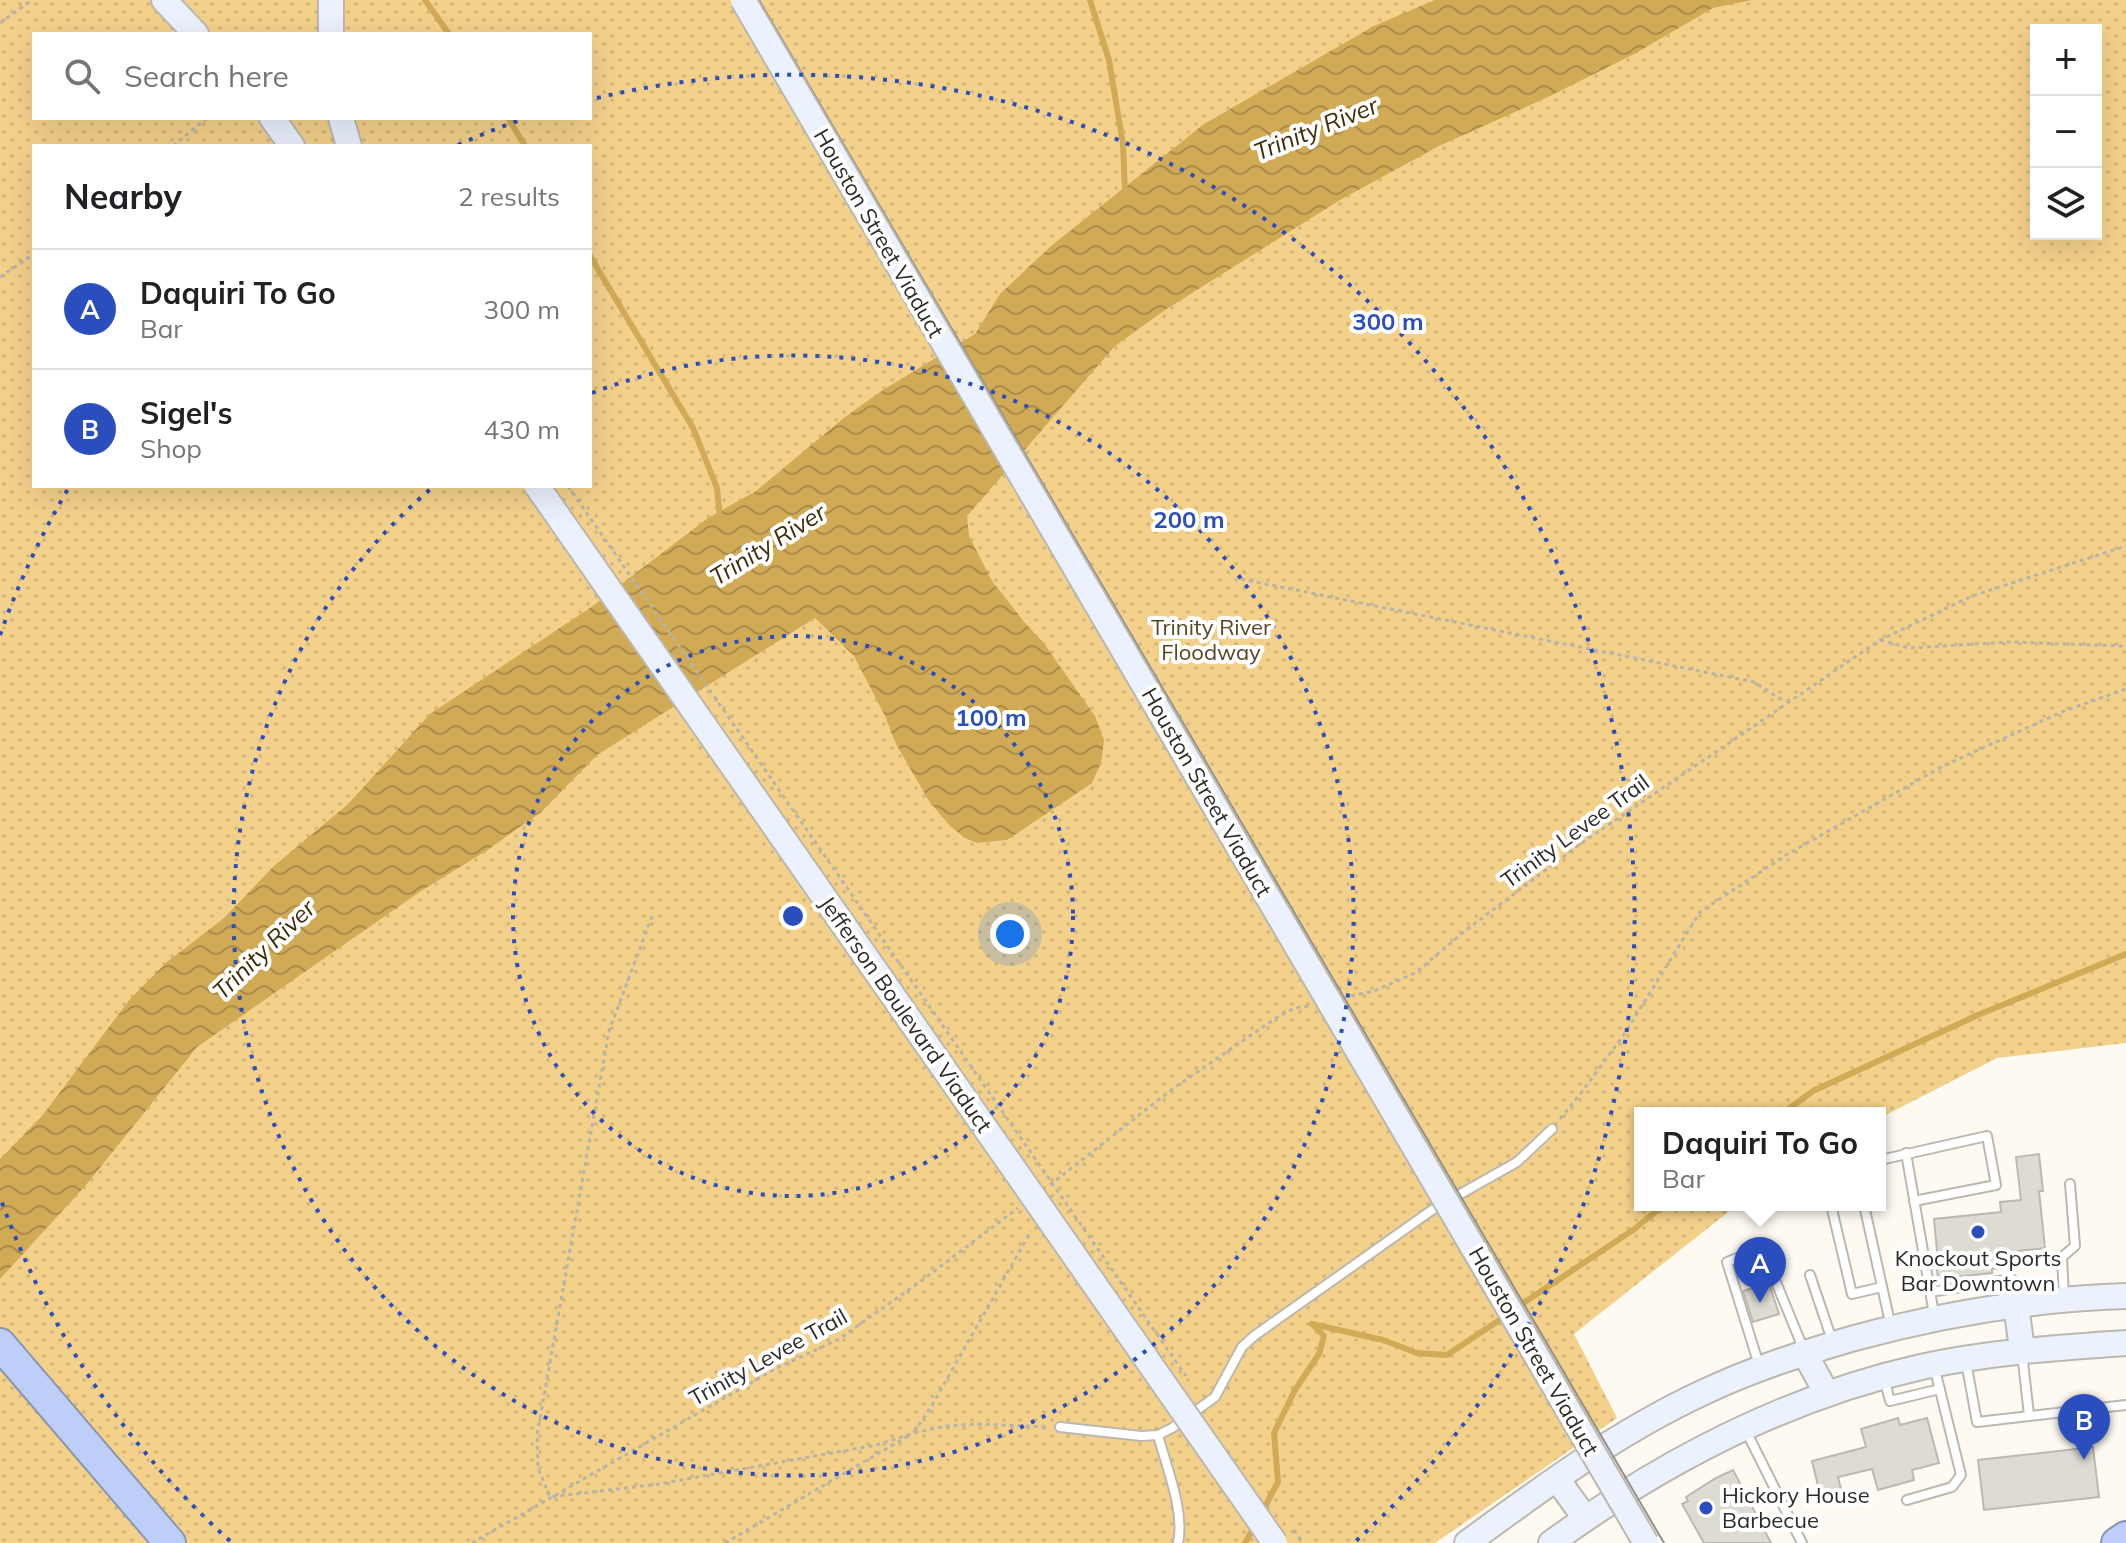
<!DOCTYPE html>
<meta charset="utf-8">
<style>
:root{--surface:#fff;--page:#f2f2f2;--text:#202124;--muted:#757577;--line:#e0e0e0;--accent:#2b4ebe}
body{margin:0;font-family:Mulish,sans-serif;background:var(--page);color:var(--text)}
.controls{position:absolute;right:24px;top:24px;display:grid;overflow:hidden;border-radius:0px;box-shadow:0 8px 32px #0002}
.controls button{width:72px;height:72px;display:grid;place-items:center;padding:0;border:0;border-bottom:2px solid var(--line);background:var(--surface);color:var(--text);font:40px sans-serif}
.you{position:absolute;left:1010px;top:934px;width:28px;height:28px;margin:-20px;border:6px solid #fff;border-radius:50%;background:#1a73e8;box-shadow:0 0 0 12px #1a73e833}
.badge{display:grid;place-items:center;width:52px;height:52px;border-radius:50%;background:var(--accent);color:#fff;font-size:26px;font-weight:700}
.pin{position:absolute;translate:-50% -66px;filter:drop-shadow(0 2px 4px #0008)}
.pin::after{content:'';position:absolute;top:42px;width:28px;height:24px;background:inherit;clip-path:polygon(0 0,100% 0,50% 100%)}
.popup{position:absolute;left:1634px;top:1107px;width:252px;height:104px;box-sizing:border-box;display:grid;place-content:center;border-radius:0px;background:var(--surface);filter:drop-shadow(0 2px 6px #0005);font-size:26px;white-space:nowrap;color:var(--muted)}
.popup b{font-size:30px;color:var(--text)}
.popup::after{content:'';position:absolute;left:50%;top:100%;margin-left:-16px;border:16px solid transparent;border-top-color:var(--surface)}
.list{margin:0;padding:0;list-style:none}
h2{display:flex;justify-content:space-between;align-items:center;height:104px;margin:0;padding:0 32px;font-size:34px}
h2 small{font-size:26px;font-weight:400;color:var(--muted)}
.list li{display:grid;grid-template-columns:52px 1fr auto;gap:24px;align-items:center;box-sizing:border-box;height:120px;padding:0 32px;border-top:2px solid var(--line)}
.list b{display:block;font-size:30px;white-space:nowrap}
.list p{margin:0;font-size:26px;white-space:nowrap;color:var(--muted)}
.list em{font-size:26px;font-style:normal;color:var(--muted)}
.icon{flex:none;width:44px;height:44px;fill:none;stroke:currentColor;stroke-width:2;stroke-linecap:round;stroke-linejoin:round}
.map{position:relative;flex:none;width:2126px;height:1543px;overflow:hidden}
.search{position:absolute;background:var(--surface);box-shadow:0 8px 32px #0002;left:32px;top:32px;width:560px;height:88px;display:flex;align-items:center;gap:20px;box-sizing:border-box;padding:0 28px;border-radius:0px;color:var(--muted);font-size:30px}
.panel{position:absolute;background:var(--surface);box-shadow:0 8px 32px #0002;left:32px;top:144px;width:560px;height:344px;border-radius:0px}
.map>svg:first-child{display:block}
.park{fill:url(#park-dots);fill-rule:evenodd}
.water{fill:url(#water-waves)}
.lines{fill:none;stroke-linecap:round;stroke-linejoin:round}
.stream{stroke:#d1aa56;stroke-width:6}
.building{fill:#dedbd3;stroke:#bdb9b2;stroke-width:2}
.lane-casing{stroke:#bbb8b0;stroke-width:12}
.secondary-casing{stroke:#bbb8b0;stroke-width:28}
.highway-casing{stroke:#8a96af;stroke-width:34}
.path{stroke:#b6b3ac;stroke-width:3;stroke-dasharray:4 4;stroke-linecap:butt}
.lane{stroke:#fff;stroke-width:8}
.secondary{stroke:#ebf1fd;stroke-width:24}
.highway{stroke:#bdcff8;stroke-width:30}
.tram{stroke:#92908a;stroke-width:2}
.secondary-bridge-casing{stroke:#bbb8b0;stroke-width:28;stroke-linecap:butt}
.path-bridge{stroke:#b6b3ac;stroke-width:3;stroke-dasharray:4 4;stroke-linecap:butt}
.secondary-bridge{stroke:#ebf1fd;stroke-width:24}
.ring{fill:none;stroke:#2b4ebe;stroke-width:4;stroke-dasharray:4 8}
.poi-dot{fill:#2b4ebe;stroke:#fff;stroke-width:3}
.labels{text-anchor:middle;stroke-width:8;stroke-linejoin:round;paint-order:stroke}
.street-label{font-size:22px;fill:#2c2b28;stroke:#fff}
.park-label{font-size:22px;fill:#584723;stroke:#fff}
.poi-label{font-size:22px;fill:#2c2b28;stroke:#fff}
.water-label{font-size:24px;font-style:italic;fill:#3d2d07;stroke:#fff}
.centre{fill:#2b4ebe;stroke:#fff;stroke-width:4}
.ring-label{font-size:24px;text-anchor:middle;font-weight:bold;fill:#2b4ebe;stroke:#fff;stroke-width:8;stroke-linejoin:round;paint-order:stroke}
</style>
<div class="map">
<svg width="2126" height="1543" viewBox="0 0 2126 1543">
<defs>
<pattern id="park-dots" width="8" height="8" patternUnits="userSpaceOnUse" patternTransform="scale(2)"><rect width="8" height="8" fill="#f4d18b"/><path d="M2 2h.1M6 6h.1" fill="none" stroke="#d1b478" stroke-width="1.8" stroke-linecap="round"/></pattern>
<pattern id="water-waves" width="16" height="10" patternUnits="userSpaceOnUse" patternTransform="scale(2)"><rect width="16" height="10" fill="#d1aa56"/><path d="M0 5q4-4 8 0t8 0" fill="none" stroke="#aa8b47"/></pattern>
</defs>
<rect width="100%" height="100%" fill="#fefaf2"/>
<path class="park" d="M0,0h2126v1043l-129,15 -117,60v-5h-240v92h97l-163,129 43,84 -182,125h-1435zM2036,30h60v204h-60zM34,34h556v84h-556zM34,146h556v340h-556z"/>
<path class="water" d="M1435,0h317l-39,8 -77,45 -90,45 -107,48 -99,54 -175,110 -50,36 -148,170 2,20 23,45 33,42 18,19 52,74 9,24 -3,23 -9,20 -85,57 -30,3 -10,-4 -16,-12 -22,-26 -33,-57 -11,-28 -31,-60 -39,-38 -218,137 -56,57 -55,39 -65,40 -224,156 -111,138 -86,94v-120l42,-43 88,-117 37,-37 57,-44 50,-52 74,-62 82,-90 160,-106 118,-90 48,-27 89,-74 38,-27 92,-56 25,-40 51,-48 153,-122 170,-98z"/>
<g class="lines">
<g class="stream">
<path d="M425,0l24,34"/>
<path d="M1090,0l19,60 14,84 2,48"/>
<path d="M508,118l17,28"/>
<path d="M590,256l103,172 24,60 3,31"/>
<path d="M1783,1113l30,-22 165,-76 148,-61"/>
<path d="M1516,1308l117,-78 31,-25"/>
<path d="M1312,1324l71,16 34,13 30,2 60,-40"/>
<path d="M1261,1514l17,-32 -4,-49 21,-43 24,-36 5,-18 -12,-12"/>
<path d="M1245,1543l11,-19"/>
</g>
</g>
<g class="building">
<path d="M2039,1154l4,37h-4l6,57 -27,3 2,12h-5v3l-23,3v4l-54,6 -2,-18h2l-4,-42 67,-7 -1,-10 21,-2 -5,-43z"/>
<path d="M1769,1283l10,31 -26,8 -10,-31z"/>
<path d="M1898,1418l2,7 27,-7 12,45 -27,7 2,10 -36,10 -6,-21 -34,8 4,16 -21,5 -9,-37 54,-14 -5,-18z"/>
<path d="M2093,1447l6,50 -115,13 -6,-50z"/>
<path d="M1733,1470l38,73h-67l-22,-39 6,-3 -2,-4 30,-19z"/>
</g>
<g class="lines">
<g class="lane-casing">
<g id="lane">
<path d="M1906,1153l28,161"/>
<path d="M1880,1160l107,-24 9,49 -82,16"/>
<path d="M1831,1205l21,89 30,-7"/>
<path d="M1864,1205l27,122"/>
<path d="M1810,1275l22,65"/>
<path d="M1930,1292l82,-13 3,21"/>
<path d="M2064,1298l-2,-41 13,-11 -5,-62"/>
<path d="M2022,1353l7,62"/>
<path d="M1966,1362l11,60 149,-17"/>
<path d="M1759,1365l-32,-103 35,-14 41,100"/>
<path d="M1884,1378l6,23 50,-12"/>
<path d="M1060,1427l81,9 17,-1 14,-7 43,-31 27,-50 12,-11 178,-126 85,-48 35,-33"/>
<path d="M1746,1431l56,112"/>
<path d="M1158,1435c8,31 27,76 20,108"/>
<path d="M1907,1500l45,-13 9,-12 -27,-109"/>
</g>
</g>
<g class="secondary-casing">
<g id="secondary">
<path d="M164,0l32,34"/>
<path d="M272,118l20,28"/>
<path d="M341,118l8,28"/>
<path d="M2016,1304l6,46"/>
<path d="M1804,1352l23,42"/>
<path d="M1557,1479l28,39"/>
<path d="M1467,1543c75,-55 151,-111 235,-150 48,-23 98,-39 149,-54 90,-25 181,-40 275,-43"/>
<path d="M1551,1543c110,-80 236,-146 370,-176 69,-15 136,-19 205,-24"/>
</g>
</g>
<g class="highway-casing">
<g id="highway">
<path d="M0,1344l170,199"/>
<path d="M2117,1543l9,-6"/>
</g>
</g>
<g class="path">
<path d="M0,23l32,-23"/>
<path d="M173,146l34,-28"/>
<path d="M0,277l34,-23"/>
<path d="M1241,579l513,103 31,20"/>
<path d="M1880,640l29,8 101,-6 116,4"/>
<path d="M652,916l-43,115 -72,404 1,33 12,29 109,-13 217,-39 38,-12 32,-7 32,-2 70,3"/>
<path d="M1351,996l23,-5 41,-18 50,-42 114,-86 301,-205 92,-44 154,-50"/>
<path d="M1560,1119l21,-26 44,-60 75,-121 86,-57 157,-89 121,-55 62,-22"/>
<path d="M1050,1185l121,-95 108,-74 16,-8 14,-2"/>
<path d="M914,1432l17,-25 100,-176"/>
<path d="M472,1543l303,-174 64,-30 82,-58 97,-73"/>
<path d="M725,1543l183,-107"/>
</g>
<use href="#lane" class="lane"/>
<use href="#secondary" class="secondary"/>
<use href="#highway" class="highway"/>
<path class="tram" d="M759,0l905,1543"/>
<g class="secondary-bridge-casing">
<g id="secondary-bridge">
<path d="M743,0l903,1543"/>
<path d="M331,34v-34"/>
<path d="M537,486l738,1057"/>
</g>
</g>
<g class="path-bridge">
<path d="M568,486l618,890"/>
<path d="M1294,1530l9,13"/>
</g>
<use href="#secondary-bridge" class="secondary-bridge"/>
</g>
<g class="ring">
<circle cx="793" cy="916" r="280"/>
<path d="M592 393A560 560 0 1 1 433 487"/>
<path d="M230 1541A841 841 0 0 1 0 1197M0 635A841 841 0 0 1 68 489M458 145A841 841 0 0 1 526 118M597 98A841 841 0 0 1 1356 1541"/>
</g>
<g class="poi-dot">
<circle cx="1978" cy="1232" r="8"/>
<circle cx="1706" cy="1508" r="8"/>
</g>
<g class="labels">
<g class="street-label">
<text transform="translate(879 233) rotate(60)" y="8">Houston Street Viaduct</text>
<text transform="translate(1207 792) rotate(60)" y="8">Houston Street Viaduct</text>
<text transform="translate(1575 831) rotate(-36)" y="8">Trinity Levee Trail</text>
<text transform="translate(906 1014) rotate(55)" y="8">Jefferson Boulevard Viaduct</text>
<text transform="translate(1534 1351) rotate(60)" y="8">Houston Street Viaduct</text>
<text transform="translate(768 1357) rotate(-29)" y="8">Trinity Levee Trail</text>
</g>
<g class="park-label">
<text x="1211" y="635">Trinity River<tspan x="1211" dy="25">Floodway</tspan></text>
</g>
<g class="poi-label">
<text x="1978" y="1266">Knockout Sports<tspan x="1978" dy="25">Bar Downtown</tspan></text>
<text x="1722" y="1503" text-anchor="start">Hickory House<tspan x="1722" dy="25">Barbecue</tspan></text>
</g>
<g class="water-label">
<text transform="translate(1316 129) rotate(-22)" y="8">Trinity River</text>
<text transform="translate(768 545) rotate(-32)" y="8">Trinity River</text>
<text transform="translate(264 950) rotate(-44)" y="8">Trinity River</text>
</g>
</g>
<circle cx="793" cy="916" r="12" class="centre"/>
<g class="ring-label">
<text x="1388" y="330">300 m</text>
<text x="1189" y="528">200 m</text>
<text x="991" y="726">100 m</text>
</g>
</svg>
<div class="controls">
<button>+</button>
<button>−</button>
<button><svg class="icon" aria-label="layers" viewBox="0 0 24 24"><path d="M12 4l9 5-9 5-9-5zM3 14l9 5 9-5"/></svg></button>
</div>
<div class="you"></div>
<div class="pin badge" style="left:1760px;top:1303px">A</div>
<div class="popup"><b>Daquiri To Go</b>Bar</div>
<div class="pin badge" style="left:2084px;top:1460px">B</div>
<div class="search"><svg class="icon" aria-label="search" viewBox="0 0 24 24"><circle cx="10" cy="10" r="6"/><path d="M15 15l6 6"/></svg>Search here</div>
<section class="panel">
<h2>Nearby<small>2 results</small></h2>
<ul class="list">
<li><span class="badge">A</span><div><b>Daquiri To Go</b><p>Bar</p></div><em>300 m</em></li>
<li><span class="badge">B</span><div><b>Sigel's</b><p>Shop</p></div><em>430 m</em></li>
</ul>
</section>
</div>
